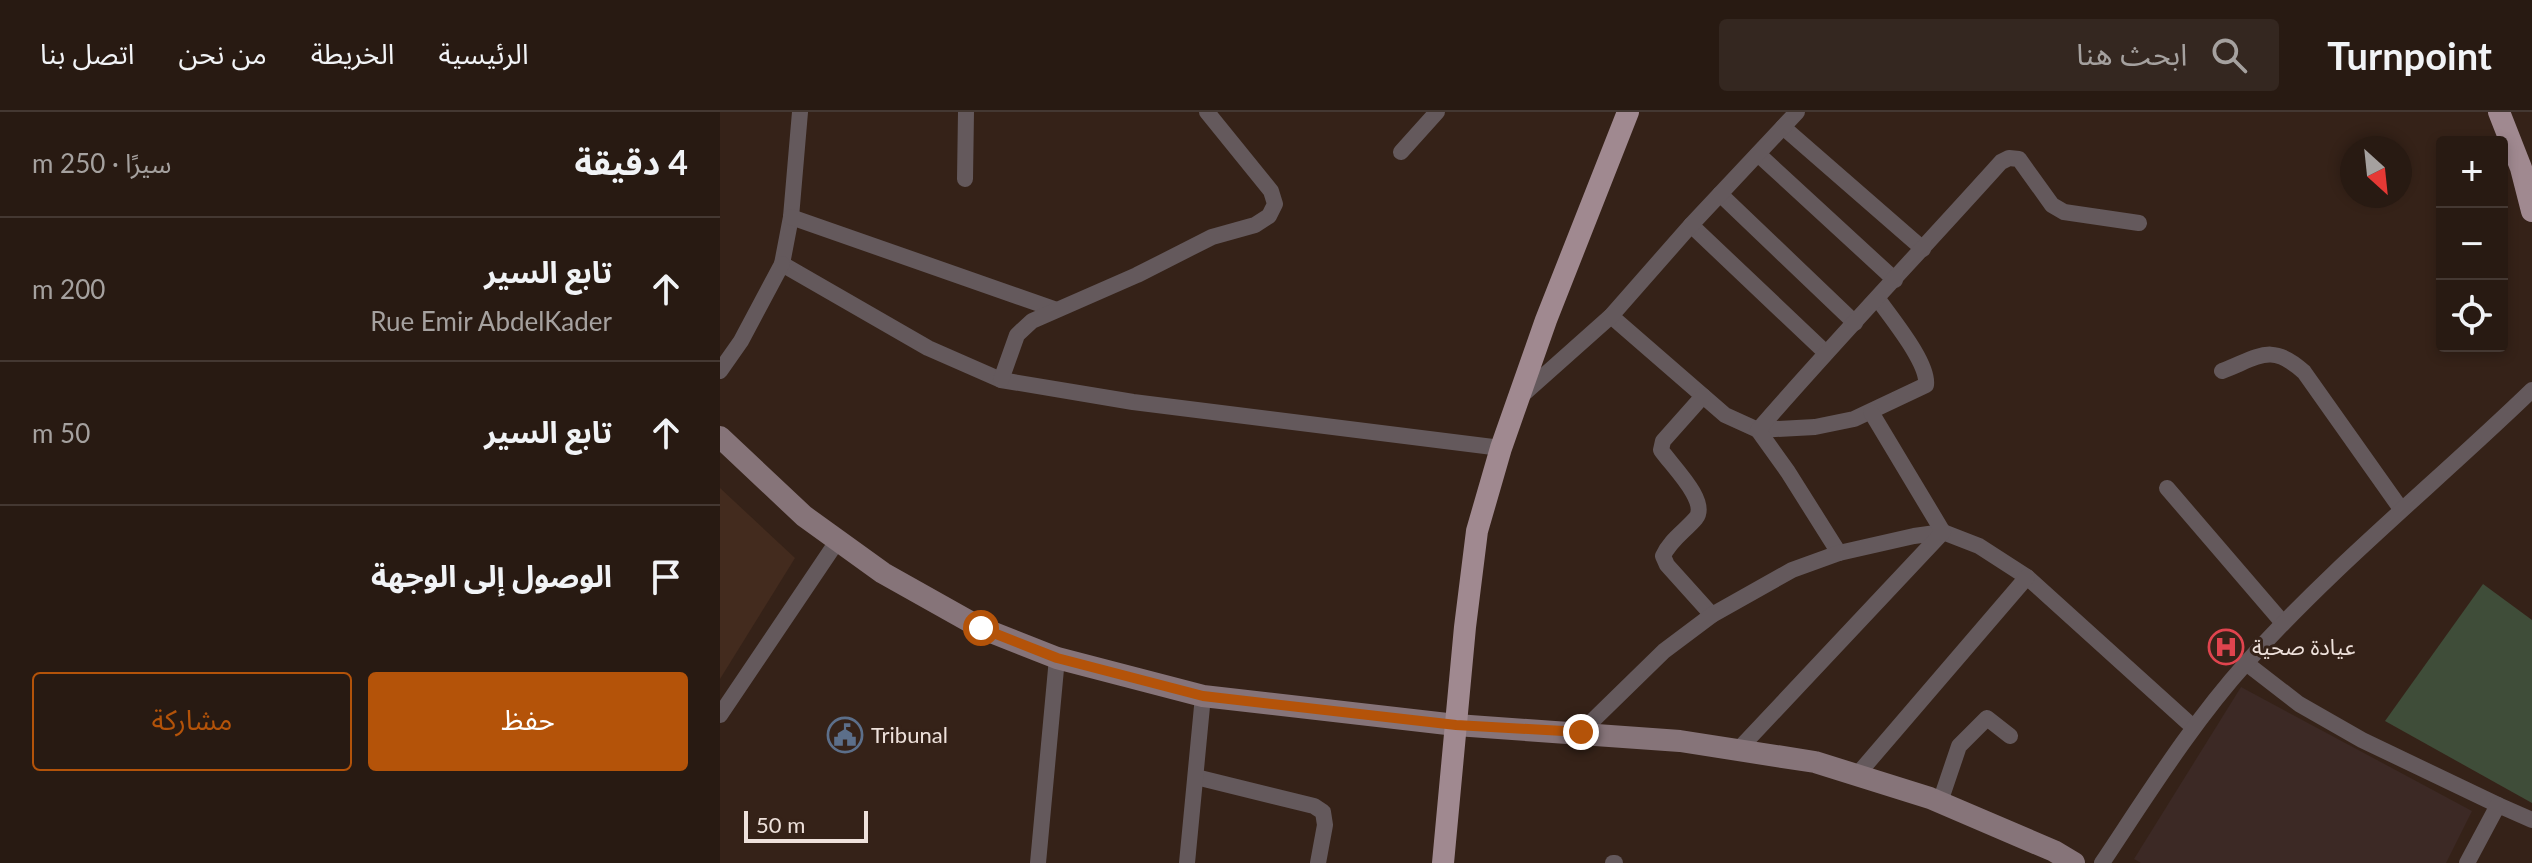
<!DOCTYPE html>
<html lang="ar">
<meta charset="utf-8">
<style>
:root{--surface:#281a12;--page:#342720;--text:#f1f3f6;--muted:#a5a19f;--line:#443832;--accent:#b45309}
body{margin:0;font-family:Lato,"Noto Sans Arabic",sans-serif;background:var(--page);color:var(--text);direction:rtl}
.controls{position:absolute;right:24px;top:24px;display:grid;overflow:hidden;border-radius:8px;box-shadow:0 4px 12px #0003}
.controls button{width:72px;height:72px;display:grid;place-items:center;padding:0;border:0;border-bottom:2px solid var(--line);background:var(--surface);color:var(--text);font:40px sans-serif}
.compass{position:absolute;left:1620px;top:24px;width:72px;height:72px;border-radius:50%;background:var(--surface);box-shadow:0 4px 12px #0003;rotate:153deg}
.scale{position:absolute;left:24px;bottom:20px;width:124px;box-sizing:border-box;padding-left:8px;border:4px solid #eee1db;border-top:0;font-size:22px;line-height:28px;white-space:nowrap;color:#eee1db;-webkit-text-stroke:6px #352218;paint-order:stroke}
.stop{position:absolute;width:24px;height:24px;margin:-18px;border:6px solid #b45309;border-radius:50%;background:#fff}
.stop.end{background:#b45309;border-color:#fff;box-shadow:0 2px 8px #0008}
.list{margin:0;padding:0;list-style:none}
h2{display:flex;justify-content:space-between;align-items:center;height:104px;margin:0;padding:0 32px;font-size:34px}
h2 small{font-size:26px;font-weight:400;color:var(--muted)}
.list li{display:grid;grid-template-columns:52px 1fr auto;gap:24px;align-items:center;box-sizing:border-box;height:144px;padding:0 32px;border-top:2px solid var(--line)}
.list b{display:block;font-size:30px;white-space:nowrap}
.list p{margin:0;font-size:26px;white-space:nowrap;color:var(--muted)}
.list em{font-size:26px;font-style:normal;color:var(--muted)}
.actions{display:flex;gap:16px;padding:24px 32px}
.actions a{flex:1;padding:18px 0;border:2px solid var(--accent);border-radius:8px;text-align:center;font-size:28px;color:var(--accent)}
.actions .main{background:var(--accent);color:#fff}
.icon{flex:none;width:44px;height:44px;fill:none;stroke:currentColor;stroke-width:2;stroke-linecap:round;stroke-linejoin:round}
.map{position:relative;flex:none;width:1812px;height:751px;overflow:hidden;direction:ltr}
header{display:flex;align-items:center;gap:48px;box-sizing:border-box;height:112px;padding:0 40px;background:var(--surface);border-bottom:2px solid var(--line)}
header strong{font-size:38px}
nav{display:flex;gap:44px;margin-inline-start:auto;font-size:28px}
.search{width:560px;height:72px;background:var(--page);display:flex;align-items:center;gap:20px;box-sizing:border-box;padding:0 28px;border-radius:8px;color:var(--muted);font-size:30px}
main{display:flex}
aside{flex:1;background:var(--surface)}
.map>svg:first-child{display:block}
.built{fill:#432b1e}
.education{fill:#3c2925}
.green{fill:#3f4d39}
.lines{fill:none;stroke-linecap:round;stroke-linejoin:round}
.minor{stroke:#64595c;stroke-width:16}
.secondary{stroke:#867479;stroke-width:22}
.primary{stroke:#a08990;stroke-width:22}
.route{stroke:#b45309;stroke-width:10}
.labels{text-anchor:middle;stroke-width:6;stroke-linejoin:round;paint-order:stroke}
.poi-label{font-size:22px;fill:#eee1db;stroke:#352218;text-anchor:start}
</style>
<header>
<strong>Turnpoint</strong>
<div class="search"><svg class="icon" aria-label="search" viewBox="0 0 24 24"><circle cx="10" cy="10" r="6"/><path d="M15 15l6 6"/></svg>ابحث هنا</div>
<nav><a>الرئيسية</a><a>الخريطة</a><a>من نحن</a><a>اتصل بنا</a></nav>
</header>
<main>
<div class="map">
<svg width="1812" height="751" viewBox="0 0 1812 751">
<rect width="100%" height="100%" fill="#352218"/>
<path class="built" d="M0,376l75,70 -75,121z"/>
<path class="education" d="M1521,575l231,124 -26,52h-305l-7,-4z"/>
<path class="green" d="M1763,472l49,36v183l-147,-82z"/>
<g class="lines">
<g class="minor">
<path d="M80,0l-9,105 -9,47 146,84 73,32 132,22 368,46"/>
<path d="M1063,15l140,122"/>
<path d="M681,40l36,-40"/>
<path d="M1038,42l137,126"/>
<path d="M245,67l1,-67"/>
<path d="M1000,82l135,129"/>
<path d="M71,105l263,92"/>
<path d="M971,113l135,128"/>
<path d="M891,204l114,99 33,15 57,-3 39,-8 72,-34c3,-22 -35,-67 -48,-86"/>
<path d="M0,259l21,-30 41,-77"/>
<path d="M1502,259c37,-14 49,-29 82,1l97,137"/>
<path d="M281,268l16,-45 15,-14 105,-46 75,-38 43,-12 14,-9 6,-12 -4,-13 -64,-79"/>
<path d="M983,284l-40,45 -2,9c10,15 48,51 35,68 -11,13 -26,22 -33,38l4,9 45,50"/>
<path d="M800,285l91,-81 80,-91 106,-113"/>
<path d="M1447,376l116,135"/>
<path d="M1119,441l-51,-81 -30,-42c79,-91 162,-178 243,-268l8,-4 10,1 33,46 12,7 75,11"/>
<path d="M1526,551l53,41 63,36 136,65"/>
<path d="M0,603l118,-175"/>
<path d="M861,620l83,-81 48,-36 80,-45 47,-17 75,-17 29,-4 36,14 48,31 166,150"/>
<path d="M1018,638l205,-218 -72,-120"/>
<path d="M1137,663l170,-198"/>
<path d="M476,665l118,29 9,6 2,13 -7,38"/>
<path d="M1220,690l19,-56 28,-28 23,18"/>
<path d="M318,751l19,-205"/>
<path d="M467,751l16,-167"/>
<path d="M893,751h2"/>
<path d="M1382,751c46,-69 90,-140 145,-201 88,-98 191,-181 285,-272"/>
<path d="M1747,751l31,-58 34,15"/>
</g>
<path class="secondary" d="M0,325l84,79 79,57 98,55 76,30 146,38 253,29 224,16 135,21 115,36 124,53 20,12"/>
<g class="primary">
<path d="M1779,0l22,56 11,43"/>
<path d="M723,751l22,-236 12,-96 24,-83 45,-128 82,-208"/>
</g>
</g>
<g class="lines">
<path class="route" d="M261,516l76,30 146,38 253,29 125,7"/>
</g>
<defs>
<g id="hospital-ring" transform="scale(1.8)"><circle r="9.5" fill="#352218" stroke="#e0444e" stroke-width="1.5"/><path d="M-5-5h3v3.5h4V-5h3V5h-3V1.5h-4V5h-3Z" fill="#e0444e"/></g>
<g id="civic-ring" transform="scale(1.8)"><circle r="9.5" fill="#352218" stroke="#5c6f8a" stroke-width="1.5"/><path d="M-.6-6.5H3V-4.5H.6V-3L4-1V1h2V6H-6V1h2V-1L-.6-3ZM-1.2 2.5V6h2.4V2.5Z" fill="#5c6f8a"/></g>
</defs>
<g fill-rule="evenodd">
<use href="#hospital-ring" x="1506" y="535"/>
<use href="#civic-ring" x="125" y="623"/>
</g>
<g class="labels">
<g class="poi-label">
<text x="1532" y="543">عيادة صحية</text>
<text x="151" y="631">Tribunal</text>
</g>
</g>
</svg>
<div class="controls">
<button>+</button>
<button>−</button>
<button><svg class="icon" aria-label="locate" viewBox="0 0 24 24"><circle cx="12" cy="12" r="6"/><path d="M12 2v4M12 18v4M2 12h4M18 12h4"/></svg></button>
</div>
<svg class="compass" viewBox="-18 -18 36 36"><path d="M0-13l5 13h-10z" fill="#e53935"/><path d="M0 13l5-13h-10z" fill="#a5a19f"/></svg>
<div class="scale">50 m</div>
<div class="stop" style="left:261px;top:516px"></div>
<div class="stop end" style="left:861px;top:620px"></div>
</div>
<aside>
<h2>4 دقيقة<small>سيرًا · 250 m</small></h2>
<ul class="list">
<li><svg class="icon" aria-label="ahead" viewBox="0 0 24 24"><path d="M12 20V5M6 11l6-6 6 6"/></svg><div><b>تابع السير</b><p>Rue Emir AbdelKader</p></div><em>200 m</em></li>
<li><svg class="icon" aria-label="ahead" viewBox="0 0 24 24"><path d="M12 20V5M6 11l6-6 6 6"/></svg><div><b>تابع السير</b></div><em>50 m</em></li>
<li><svg class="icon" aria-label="arrive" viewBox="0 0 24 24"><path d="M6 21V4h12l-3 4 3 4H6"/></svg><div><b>الوصول إلى الوجهة</b></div></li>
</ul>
<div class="actions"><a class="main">حفظ</a><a>مشاركة</a></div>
</aside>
</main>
